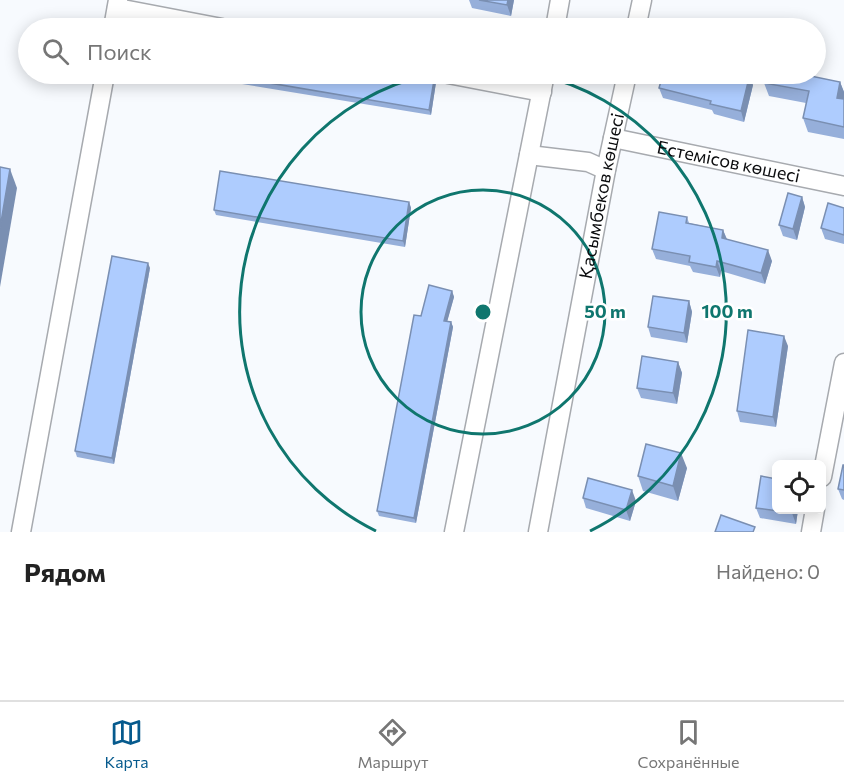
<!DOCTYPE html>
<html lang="ru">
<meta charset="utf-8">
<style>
:root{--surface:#fff;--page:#f6f6f6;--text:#222;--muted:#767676;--line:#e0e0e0;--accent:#065a8d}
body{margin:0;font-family:Commissioner,sans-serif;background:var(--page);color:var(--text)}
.controls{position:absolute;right:18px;bottom:18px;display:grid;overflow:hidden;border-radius:9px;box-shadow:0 3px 15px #0003}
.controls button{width:54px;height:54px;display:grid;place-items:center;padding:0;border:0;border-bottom:2px solid var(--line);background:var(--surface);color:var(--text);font:30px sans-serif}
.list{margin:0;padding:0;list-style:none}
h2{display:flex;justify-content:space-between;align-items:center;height:78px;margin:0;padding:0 24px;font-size:26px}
h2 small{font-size:20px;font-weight:400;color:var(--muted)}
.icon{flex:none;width:33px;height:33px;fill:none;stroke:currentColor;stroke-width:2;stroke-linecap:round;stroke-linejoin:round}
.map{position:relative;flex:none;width:844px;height:532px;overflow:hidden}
.search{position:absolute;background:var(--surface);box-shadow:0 3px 15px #0003;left:18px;right:18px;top:18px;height:66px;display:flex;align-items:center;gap:15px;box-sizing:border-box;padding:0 21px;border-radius:33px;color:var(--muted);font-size:22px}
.sheet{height:168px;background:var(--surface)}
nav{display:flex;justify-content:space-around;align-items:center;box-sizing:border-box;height:84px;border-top:2px solid var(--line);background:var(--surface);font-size:16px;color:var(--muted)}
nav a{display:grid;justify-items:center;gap:3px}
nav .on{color:var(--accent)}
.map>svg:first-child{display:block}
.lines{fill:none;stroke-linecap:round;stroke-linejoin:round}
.minor-casing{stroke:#a7aaaf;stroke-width:21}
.minor{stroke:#fff;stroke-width:18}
.wall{fill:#96afda}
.shaded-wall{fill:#7a8fb2}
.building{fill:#aeccfe;stroke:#7a8fb2;stroke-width:1.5}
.ring{fill:none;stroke:#0f766e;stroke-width:3}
.labels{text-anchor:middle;stroke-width:5;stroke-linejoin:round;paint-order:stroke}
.street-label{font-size:18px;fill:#0b0c0e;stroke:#fff}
.centre{fill:#0f766e;stroke:#fff;stroke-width:3}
.ring-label{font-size:18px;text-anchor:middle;font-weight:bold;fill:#0f766e;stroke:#fff;stroke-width:5;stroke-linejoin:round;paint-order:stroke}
</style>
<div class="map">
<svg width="844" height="532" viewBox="0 0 844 532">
<rect width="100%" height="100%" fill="#f7fafe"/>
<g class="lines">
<g class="minor-casing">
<g id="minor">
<path d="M117,8l105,20"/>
<path d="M113,28l5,-28"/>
<path d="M555,28l5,-28"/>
<path d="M636,28l6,-28"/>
<path d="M448,74l94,18"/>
<path id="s1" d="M613,138l231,48"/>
<path d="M529,155l59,7 18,8"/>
<path d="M822,477l22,-114"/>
<path d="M21,532l84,-458"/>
<path d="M454,532l91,-458"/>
<path id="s2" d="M538,532l68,-362 21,-96"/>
<path d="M811,532l4,-23"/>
</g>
</g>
<use href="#minor" class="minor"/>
</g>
<g class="wall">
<path d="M469,0h45l-3,16 -39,-8z"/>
<path d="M437,76l-6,39 -189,-31 -2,-6z"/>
<path d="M840,82l4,10v52v-5l-36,-7 -5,-14 3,-15 -37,-7 -5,-13z"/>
<path d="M753,85l-9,37 -30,-8 -2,-4 -49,-12 -4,-10z"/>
<path d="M802,197l3,10 -8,33 -14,-4 -4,-11z"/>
<path d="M409,202l2,6 -6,39 -189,-32 -2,-5z"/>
<path d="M844,208v36l-19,-5 -4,-11z"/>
<path d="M687,217l2,6 34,7 4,9 45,22 -7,23 -44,-13 -1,6 -27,-5 -3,-6 -34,-7 -4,-10z"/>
<path d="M150,268l-36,196 -37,-7 -2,-6z"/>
<path d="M452,291l2,6 -7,24 4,1 2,5 -37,196 -37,-7 -2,-5 44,-195z"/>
<path d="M689,301l3,11 -5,31 -36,-6 -3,-10z"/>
<path d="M788,346l-12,81 -36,-5 -3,-11z"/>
<path d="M678,362l4,11 -5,31 -36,-6 -4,-10z"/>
<path d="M844,465v35l-2,-1 -4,-10z"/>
<path d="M687,468l-9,33 -35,-10 -5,-15z"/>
<path d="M583,498l53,3 -6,20 -44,-13z"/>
<path d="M756,508l42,2 -2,14 -36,-6z"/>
</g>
<g class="shaded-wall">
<path d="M508,0h6l-3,16 -4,-11z"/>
<path d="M435,74h1l1,2 -6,39 -2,-5z"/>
<path d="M750,74l3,11 -9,37 -3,-11z"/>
<path d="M840,82l4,10v10l-7,-4z"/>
<path d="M10,169l7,19 -17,99v-59z"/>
<path d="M802,197l3,10 -8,33 -4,-11z"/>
<path d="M409,202l2,6 -6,39 -2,-6z"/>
<path d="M723,230l4,10 -5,-2z"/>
<path d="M768,250l4,11 -7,23 -4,-11z"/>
<path d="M717,261l4,10 -1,6 -4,-10z"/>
<path d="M148,263l2,5 -36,196 -2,-6z"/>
<path d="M452,291l2,6 -8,29 -2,-5z"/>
<path d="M689,301l3,11 -5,31 -3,-10z"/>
<path d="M451,322l2,5 -37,196 -2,-5z"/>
<path d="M784,336l4,10 -12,81 -3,-10z"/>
<path d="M678,362l4,11 -5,31 -4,-11z"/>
<path d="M681,453l6,15 -9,33 -5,-15z"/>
<path d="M632,490l4,11 -6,20 -4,-11z"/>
<path d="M793,510h5l-2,14 -4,-11z"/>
</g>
<g class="building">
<path d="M479,0h29l-1,5z"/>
<path d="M240,74h195l-6,36 -189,-32z"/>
<path d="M663,74h87l-9,37 -31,-7 1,-3 -52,-13z"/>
<path d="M765,74h36l39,8 -3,16 7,1v28l-41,-9 6,-27 -45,-8z"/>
<path d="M0,167l10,2 -10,59z"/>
<path d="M220,171l189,31 -6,39 -189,-31z"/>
<path d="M788,193l14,4 -9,32 -14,-4z"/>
<path d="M828,203l16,5v27l-23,-7z"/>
<path d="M659,212l28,5 -1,6 37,7 -1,8 46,12 -7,23 -44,-12 -1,6 -27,-5 1,-6 -38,-7z"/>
<path d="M112,256l36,7 -36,195 -37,-7z"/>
<path d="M429,285l23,6 -8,30 7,1 -37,196 -37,-7 37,-196 7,1z"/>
<path d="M653,296l36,5 -5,32 -36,-6z"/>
<path d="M748,330l36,6 -11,81 -36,-6z"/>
<path d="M642,356l36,6 -5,31 -36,-5z"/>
<path d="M646,444l35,9 -8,33 -35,-10z"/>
<path d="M843,465h1v25l-6,-1z"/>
<path d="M761,476l16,3v31h16l-1,3 -36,-5z"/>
<path d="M588,478l44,12 -6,20 -43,-12z"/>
<path d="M721,515l34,12 -2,5h-38z"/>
</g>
<g class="ring">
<circle cx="483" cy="312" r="122"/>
<path d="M376 531A244 244 0 0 1 430 74M536 74A244 244 0 0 1 590 531"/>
</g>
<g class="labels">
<g class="street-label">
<text dy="6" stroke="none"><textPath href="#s1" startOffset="118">Естемісов көшесі</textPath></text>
<text dy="6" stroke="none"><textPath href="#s2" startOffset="342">Қасымбеков көшесі</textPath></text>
</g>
</g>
<circle cx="483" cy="312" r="9" class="centre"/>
<g class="ring-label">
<text x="605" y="318">50 m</text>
<text x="727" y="318">100 m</text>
</g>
</svg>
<div class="controls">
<button><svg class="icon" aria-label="locate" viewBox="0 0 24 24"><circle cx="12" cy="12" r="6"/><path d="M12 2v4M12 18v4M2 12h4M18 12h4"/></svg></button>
</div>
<div class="search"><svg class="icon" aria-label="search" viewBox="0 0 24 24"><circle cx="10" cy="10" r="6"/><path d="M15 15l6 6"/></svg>Поиск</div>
</div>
<section class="sheet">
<h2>Рядом<small>Найдено: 0</small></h2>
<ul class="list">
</ul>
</section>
<nav>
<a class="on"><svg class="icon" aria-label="map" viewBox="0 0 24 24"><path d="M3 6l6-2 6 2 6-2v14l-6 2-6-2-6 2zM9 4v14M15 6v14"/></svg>Карта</a>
<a><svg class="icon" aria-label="directions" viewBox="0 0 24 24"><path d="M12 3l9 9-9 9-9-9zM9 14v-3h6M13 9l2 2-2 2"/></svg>Маршрут</a>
<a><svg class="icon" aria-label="saved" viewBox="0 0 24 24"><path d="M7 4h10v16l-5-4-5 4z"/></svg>Сохранённые</a>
</nav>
